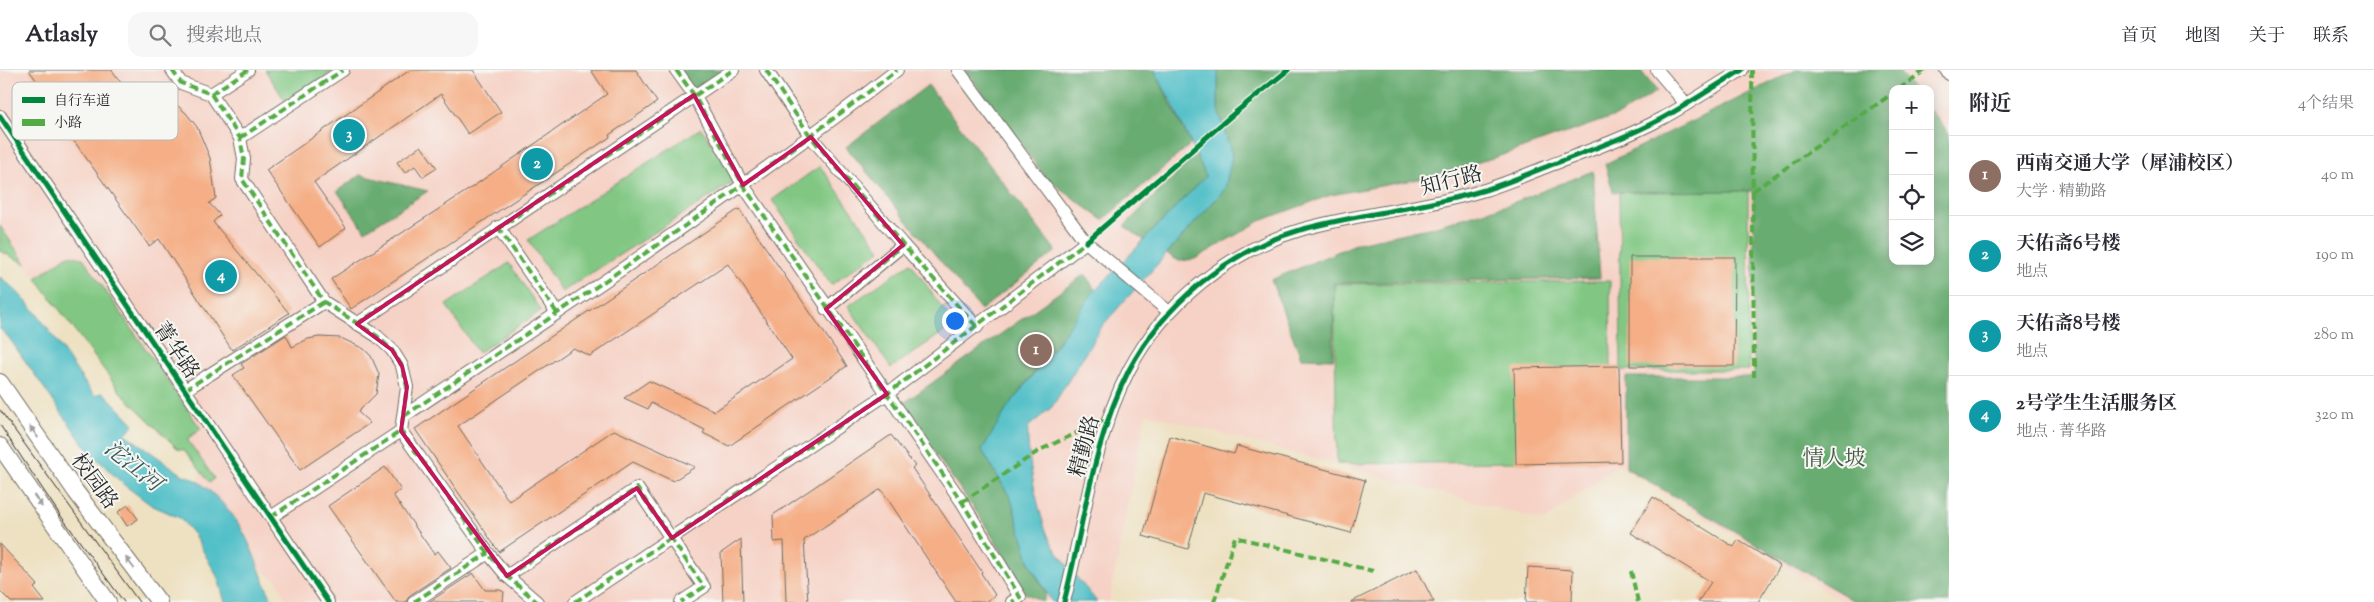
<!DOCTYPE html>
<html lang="zh">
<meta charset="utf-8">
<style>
:root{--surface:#fff;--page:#f7f7f7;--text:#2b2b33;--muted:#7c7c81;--line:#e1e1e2;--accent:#b5179e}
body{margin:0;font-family:"Sorts Mill Goudy","Noto Serif SC",serif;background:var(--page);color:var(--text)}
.controls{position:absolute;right:15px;top:15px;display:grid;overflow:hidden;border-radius:10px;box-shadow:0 2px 12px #0003}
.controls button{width:45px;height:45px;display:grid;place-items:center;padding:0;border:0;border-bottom:1px solid var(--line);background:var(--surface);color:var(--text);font:25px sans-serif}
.you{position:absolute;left:954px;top:250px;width:18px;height:18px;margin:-12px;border:4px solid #fff;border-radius:50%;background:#1a73e8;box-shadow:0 0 0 8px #1a73e833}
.badge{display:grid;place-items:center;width:32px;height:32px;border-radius:50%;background:var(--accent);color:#fff;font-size:16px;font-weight:700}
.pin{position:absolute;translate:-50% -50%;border:2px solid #fff;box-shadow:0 1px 5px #0006}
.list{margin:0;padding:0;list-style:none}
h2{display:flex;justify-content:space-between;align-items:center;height:65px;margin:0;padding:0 20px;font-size:21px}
h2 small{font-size:16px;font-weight:400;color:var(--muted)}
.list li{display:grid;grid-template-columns:32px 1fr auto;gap:15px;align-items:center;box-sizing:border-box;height:80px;padding:0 20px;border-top:1px solid var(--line)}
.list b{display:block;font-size:19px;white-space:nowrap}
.list p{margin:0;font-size:16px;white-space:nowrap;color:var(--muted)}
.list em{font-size:16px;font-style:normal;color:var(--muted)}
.icon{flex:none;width:28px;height:28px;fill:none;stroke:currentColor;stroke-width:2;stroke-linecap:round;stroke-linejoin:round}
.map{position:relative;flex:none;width:1949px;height:532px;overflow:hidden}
header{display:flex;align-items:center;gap:30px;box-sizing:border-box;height:70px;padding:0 25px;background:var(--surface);border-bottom:1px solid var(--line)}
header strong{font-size:24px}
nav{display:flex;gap:28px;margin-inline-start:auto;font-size:18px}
.search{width:350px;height:45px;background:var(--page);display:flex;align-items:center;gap:12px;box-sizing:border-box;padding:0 18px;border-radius:15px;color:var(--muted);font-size:19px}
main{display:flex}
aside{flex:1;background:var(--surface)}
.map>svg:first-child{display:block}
.built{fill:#f6d1c5;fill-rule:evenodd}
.green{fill:#81c783;stroke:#567957}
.forest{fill:#68ac71;stroke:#4a6c4e}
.water{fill:#52c0c8;stroke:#3e767a}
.building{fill:#f5ae85}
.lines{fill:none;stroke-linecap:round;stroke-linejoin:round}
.minor-casing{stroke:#6f6b60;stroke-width:14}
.tertiary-casing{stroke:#6f6b60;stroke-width:18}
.minor{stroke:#fff;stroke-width:12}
.tertiary{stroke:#fff;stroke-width:16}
.tram{stroke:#2b2b2b;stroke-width:1}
.quiet{stroke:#54ab44;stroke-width:4;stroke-dasharray:8 4;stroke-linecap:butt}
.cycleway-casing{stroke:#f6f6f2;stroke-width:8}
.cycleway{stroke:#00873e;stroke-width:5}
.oneway{fill:#a0a0a0}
.marked{fill:none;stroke:#c2185b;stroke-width:4;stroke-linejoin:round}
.labels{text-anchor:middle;stroke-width:4;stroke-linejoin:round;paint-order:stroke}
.street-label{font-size:21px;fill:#2b2b2b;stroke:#f6f6f2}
.park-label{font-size:21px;fill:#455a45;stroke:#f6f6f2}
.water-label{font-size:22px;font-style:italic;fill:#37585a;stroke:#f6f6f2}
.key{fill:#f6f6f2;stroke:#b9b9b6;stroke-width:1}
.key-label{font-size:14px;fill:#2b2b2b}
</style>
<header>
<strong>Atlasly</strong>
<div class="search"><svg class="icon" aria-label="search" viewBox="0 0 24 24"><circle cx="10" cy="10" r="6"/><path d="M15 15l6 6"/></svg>搜索地点</div>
<nav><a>首页</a><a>地图</a><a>关于</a><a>联系</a></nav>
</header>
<main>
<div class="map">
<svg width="1949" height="532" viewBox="0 0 1949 532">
<rect width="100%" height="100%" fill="#f6f6f2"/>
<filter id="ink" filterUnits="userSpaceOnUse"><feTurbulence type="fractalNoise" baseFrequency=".02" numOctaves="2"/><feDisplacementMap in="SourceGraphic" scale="10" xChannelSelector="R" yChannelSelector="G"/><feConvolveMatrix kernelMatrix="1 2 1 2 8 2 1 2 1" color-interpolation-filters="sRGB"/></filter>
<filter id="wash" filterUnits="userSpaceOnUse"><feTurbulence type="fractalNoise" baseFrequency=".0096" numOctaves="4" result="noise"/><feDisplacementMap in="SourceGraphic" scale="20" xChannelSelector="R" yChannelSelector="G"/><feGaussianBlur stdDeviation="1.12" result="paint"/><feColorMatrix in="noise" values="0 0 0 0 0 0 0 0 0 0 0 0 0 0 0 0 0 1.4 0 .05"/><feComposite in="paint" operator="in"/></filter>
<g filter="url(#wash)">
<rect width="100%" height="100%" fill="#eee1c2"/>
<path class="built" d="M0,0h1949v532h-105l-227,-137 -72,56 -399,-108 -37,189h-823l-9,-22 -16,-9 -14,-36 -16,-22 -32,-31 1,-13 -120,-183 -44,-8 -36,-52zM1893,19h37v172h-37z"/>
<g class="green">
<path d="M265,0h70l-49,32z"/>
<path d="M701,58l35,52 -174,112 -34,-52z"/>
<path d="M820,96l60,84 -49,35 -59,-85z"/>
<path d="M1748,121l1,179h-128l-2,-178z"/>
<path d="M0,156l26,38 -26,-13z"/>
<path d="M68,185l15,3 118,171 -14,10 27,39 -4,5 -26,-33 -6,-1 -56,-55 -86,-116z"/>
<path d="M509,193l32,48 -63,42 -32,-48z"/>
<path d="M911,193l43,62 -63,43 -43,-62z"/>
<path d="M1610,211l2,180 -275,3 -3,-180z"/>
</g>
<g class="forest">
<path d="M679,0h46l-31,21z"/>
<path d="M965,0h189l37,74 -88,76 -57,-42z"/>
<path d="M1218,0h422l17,21 -36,23 -118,41 -78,23 -94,17 -71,26 -65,38 -16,2 -12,-7 58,-65 7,-33 -14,-47z"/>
<path d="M1796,0h102l15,19h-20v172h37v-151l19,23v469h-93l-230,-134v-91h128l-1,-186 -140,1 -8,-28z"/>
<path d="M928,15l128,166 -75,59 -135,-163z"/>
<path d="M1196,85l10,21 -62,64 -20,-14z"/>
<path d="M1593,101l7,107 -266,5 -1,76 -32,-1 -30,-78 87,-37 75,-16 74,-22z"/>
<path d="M360,105l68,16 -63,40 -28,-40z"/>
<path d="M1085,204l11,17 -88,116 -26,43 29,49 19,65 16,30 -3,8 -18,-9 -17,-31 -26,-42 -81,-115z"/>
</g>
<g class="water">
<path d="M1154,0h64v39l14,47 -7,33 -123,137 -50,81 -24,20c-2,26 10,89 22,113 10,19 33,44 47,62h-45l-22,-38 -19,-65 -29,-49 26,-43 44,-56 39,-56 115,-119 -34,-73z"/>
<path d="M0,207c41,31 64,80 95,119l8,-4 31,32 -9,10 58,41c11,2 20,10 29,18 39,35 40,65 61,109h-48l-7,-24 -23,-42 -15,-18 -29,-13 -28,-21 -36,-35 -78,-111 -9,-9z"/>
</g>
<g id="blocks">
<g class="building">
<path d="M29,0h83l12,17 26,3 22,11 14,12 11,14 13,31 6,40 -7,5 11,12 -7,7 76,91 -57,37 -73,-111 -10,7 -80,-112 4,-2z"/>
<path d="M410,0h63l28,42 -33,22 -27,-40 -127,88 32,46 -26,19 -54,-77z"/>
<path d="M591,0h45l21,32 -48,33 1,2 -259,172 -20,-30 134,-87 142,-98z"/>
<path d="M421,76l16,22 -14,9 -8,-11 -10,7 -8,-11z"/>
<path d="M739,139l108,157 -118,80 -26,-13 2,-3 -54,-27 -3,6 -24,-11 25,-17 66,30 77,-52 -64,-95 -138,92 -17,-8 -115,78 51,75 105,-71 81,37 -22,14 -40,-19 -134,90 -84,-123z"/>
<path d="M1630,187h105l-1,109h-104z"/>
<path d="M286,265l6,12 16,-8 11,-2 22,1 23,11 7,7 8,18 -3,20 -18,18 12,11 -70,47 -67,-95 11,-7 -3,-4z"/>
<path d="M1619,296l2,96 -105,2 -2,-96z"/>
<path d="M891,365l24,31 -3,2 70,104 -1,1 14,22 -10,7h-29l-75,-113 -77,51 4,62h-22l-2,-61 -10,1 -1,-27z"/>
<path d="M1170,366l64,18 3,-8 128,34 -14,53 -148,-40 -15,56 -45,-13z"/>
<path d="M385,397l16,23 -8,5 41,59 4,-3 13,17 -41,27 -4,7h-10l-68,-96z"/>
<path d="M1653,427l81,50 4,-7 42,26 -22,36h-60l13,-20 -80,-49z"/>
<path d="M128,435l10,14 -11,7 -9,-14z"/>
<path d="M741,469l2,63h-20l-2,-49z"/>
<path d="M0,474l38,41 -4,3 11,14h-34l-11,-11z"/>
<path d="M1528,497l45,3 -1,32h-46z"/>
<path d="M1417,499l17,33h-83z"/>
<path d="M473,503l12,17h15l4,2 -1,10h-74z"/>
</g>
</g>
</g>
<g filter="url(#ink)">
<use href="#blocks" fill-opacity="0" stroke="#6f6b60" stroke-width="1"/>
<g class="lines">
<g class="minor-casing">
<g id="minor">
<path d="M172,0l9,13 30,11 29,44 4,21 -2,20 82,123 53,34 15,14 10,16 5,21 -6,44 87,122 19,23 30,26"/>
<path d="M676,0l18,25 49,90 219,317 58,95 -8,5"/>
<path d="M766,0l45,67 92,108 74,82"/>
<path d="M958,0l128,172 83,70"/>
<path d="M1657,0l29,34"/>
<path d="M1946,0l3,4"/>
<path d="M211,24l37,-24"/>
<path d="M0,46l328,486"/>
<path d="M240,68l103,-68"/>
<path d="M498,157l59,86"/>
<path d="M826,239l77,-64"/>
<path d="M357,254l376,-254"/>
<path d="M185,320l139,-88"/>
<path d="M404,346c167,-112 334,-222 493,-346"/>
<path d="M271,447l130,-86"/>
<path d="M507,506l130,-88 67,99 -23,15"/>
<path d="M414,532l74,-49"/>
<path d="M575,532l312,-208 199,-152"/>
<path d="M1064,532c20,-77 28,-160 65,-232 35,-66 99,-119 171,-140 59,-17 122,-21 181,-39 21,-6 42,-15 62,-23 40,-15 80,-29 118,-49 28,-15 54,-33 81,-49"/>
</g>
</g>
<g class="tertiary-casing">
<g id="tertiary">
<path d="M0,312l76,110 83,110"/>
<path d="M0,376l108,156"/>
</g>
</g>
<use href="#minor" class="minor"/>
<use href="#tertiary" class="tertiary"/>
<g class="tram">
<path d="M0,340l139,192"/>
<path d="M0,355l58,87 66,90"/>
</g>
<g class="quiet">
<path d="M172,0l9,13 30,11 29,44 4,21 -2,20 82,123 53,34 15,14 10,16 5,21 -6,44 87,122 19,23 30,26"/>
<path d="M676,0l18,25 49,90 219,317 58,95 -8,5"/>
<path d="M766,0l45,67 92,108 74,82"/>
<path d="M1752,0l2,307"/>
<path d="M1899,19l26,-19"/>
<path d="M211,24l37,-24"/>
<path d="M240,68l103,-68"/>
<path d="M1753,121l140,-98"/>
<path d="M498,157l59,86"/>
<path d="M826,239l77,-64"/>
<path d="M357,254l376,-254"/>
<path d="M185,320l139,-88"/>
<path d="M404,346c167,-112 334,-222 493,-346"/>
<path d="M962,432l78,-52 67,-31"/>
<path d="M271,447l130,-86"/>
<path d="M1631,501l7,31"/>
<path d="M507,506l130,-88 67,99 -23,15"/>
<path d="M414,532l74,-49"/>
<path d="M575,532l312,-208 199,-152"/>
<path d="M1214,532l21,-65 138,34"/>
</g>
<g class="cycleway-casing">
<g id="cycleway">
<path d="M0,46l328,486"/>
<path d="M1086,172l145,-126 57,-46"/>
<path d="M1064,532c20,-77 28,-160 65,-232 35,-66 99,-119 171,-140 59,-17 122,-21 181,-39 21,-6 42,-15 62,-23 40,-15 80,-29 118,-49 28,-15 54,-33 81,-49"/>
</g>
</g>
<use href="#cycleway" class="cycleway"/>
</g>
<defs><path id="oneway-solid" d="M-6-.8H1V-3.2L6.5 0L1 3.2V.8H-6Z" transform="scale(1.25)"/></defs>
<g class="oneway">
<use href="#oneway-solid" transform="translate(34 362) rotate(-125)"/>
<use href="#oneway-solid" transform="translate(38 431) rotate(55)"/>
<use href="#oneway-solid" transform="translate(130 493) rotate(-127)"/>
</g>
</g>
<path class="marked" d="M694,25l49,90 68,-48 92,108 -77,64 61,85 -215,144 -35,-50 -130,88 -106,-145 6,-44 -5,-21 -10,-16 -35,-26z"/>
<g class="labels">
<g class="street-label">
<text transform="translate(1451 110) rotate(-14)" y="7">知行路</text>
<text transform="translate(177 280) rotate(56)" y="7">菁华路</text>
<text transform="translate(1084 376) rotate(-75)" y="7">精勤路</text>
<text transform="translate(95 411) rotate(54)" y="7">校园路</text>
</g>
<g class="park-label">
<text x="1834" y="395">情人坡</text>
</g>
<g class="water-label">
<text transform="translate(134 395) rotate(39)" y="8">沱江河</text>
</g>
</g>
<rect x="12" y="12" width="166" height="58" rx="8" class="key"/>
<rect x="22" y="27" width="23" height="6" fill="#00873e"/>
<rect x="22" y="49" width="23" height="7" fill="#54ab44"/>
<g class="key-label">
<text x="54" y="35">自行车道</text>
<text x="54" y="57">小路</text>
</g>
</svg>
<div class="controls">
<button>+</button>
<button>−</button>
<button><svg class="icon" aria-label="locate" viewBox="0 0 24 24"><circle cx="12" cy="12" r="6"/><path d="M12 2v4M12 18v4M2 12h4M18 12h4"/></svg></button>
<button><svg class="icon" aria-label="layers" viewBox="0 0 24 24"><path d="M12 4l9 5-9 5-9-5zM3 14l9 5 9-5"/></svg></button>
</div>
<div class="you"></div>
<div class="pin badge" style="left:1036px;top:280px;background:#8d6e63">1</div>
<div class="pin badge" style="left:537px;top:94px;background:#0f9aa8">2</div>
<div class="pin badge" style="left:349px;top:65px;background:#0f9aa8">3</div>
<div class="pin badge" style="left:221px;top:206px;background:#0f9aa8">4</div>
</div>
<aside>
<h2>附近<small>4个结果</small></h2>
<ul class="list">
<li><span class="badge" style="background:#8d6e63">1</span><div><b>西南交通大学（犀浦校区）</b><p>大学 · 精勤路</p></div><em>40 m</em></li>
<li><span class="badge" style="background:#0f9aa8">2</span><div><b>天佑斋6号楼</b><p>地点</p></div><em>190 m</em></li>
<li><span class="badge" style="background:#0f9aa8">3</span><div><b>天佑斋8号楼</b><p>地点</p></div><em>280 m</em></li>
<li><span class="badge" style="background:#0f9aa8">4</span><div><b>2号学生生活服务区</b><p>地点 · 菁华路</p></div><em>320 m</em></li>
</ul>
</aside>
</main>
